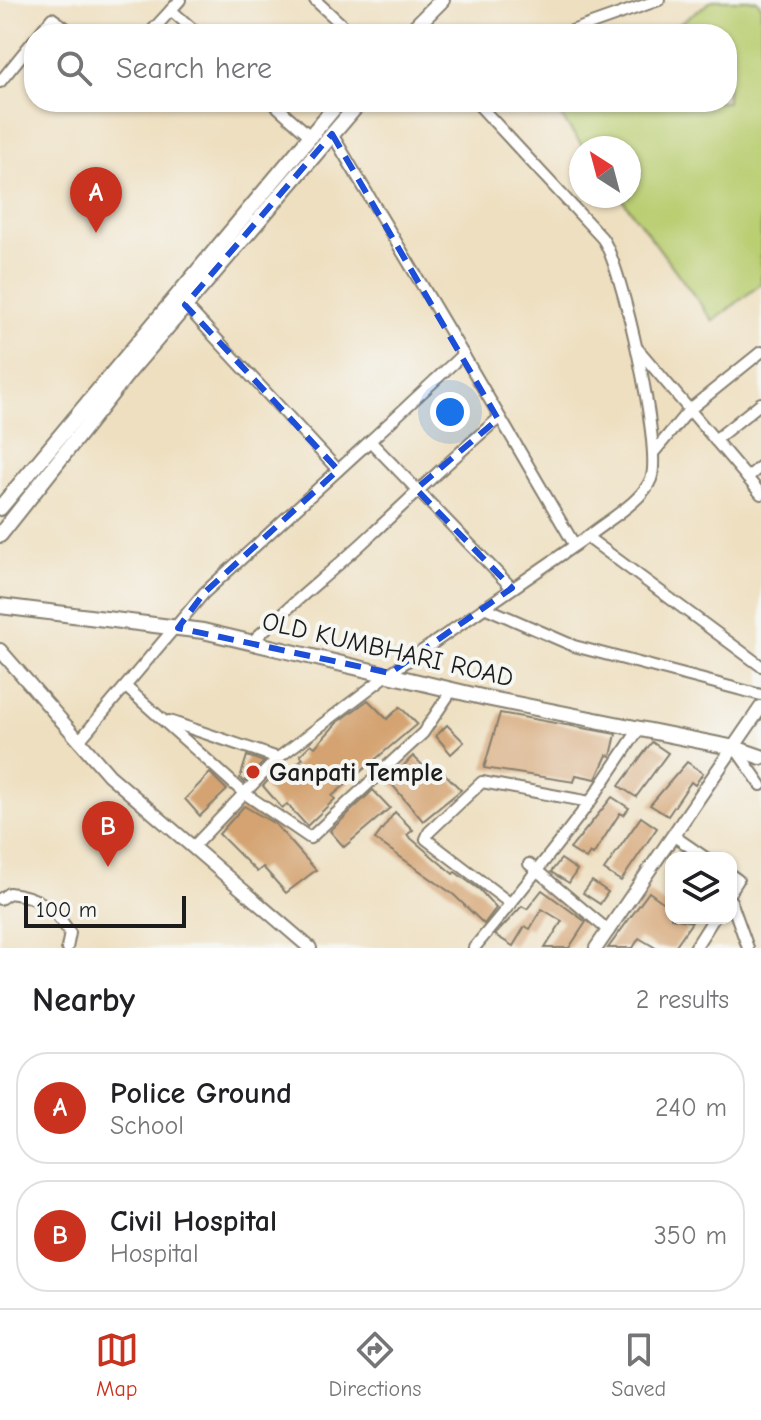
<!DOCTYPE html>
<style>
:root{--surface:#fff;--page:#f2f2f2;--text:#202124;--muted:#757577;--line:#e0e0e0;--accent:#c8321e}
body{margin:0;font-family:"Comic Neue",sans-serif;background:var(--page);color:var(--text)}
.controls{position:absolute;right:24px;bottom:24px;display:grid;overflow:hidden;border-radius:16px;box-shadow:0 2px 6px #0004}
.controls button{width:72px;height:72px;display:grid;place-items:center;padding:0;border:0;border-bottom:2px solid var(--line);background:var(--surface);color:var(--text);font:40px sans-serif}
.compass{position:absolute;left:569px;top:136px;width:72px;height:72px;border-radius:50%;background:var(--surface);box-shadow:0 2px 6px #0004;rotate:324deg}
.scale{position:absolute;left:24px;bottom:20px;width:162px;box-sizing:border-box;padding-left:8px;border:4px solid #1c1c1c;border-top:0;font-size:22px;line-height:28px;white-space:nowrap;color:#1c1c1c;-webkit-text-stroke:6px #f6f6f2;paint-order:stroke}
.you{position:absolute;left:450px;top:412px;width:28px;height:28px;margin:-20px;border:6px solid #fff;border-radius:50%;background:#1a73e8;box-shadow:0 0 0 12px #1a73e833}
.badge{display:grid;place-items:center;width:52px;height:52px;border-radius:50%;background:var(--accent);color:#fff;font-size:26px;font-weight:700}
.pin{position:absolute;translate:-50% -66px;filter:drop-shadow(0 2px 4px #0008)}
.pin::after{content:'';position:absolute;top:42px;width:28px;height:24px;background:inherit;clip-path:polygon(0 0,100% 0,50% 100%)}
.list{margin:0;padding:0;list-style:none}
h2{display:flex;justify-content:space-between;align-items:center;height:104px;margin:0;padding:0 32px;font-size:34px}
h2 small{font-size:26px;font-weight:400;color:var(--muted)}
.list li{display:grid;grid-template-columns:52px 1fr auto;gap:24px;align-items:center;box-sizing:border-box;height:112px;margin:0 16px 16px;padding:0 16px;border:2px solid var(--line);border-radius:32px}
.list b{display:block;font-size:30px;white-space:nowrap}
.list p{margin:0;font-size:26px;white-space:nowrap;color:var(--muted)}
.list em{font-size:26px;font-style:normal;color:var(--muted)}
.icon{flex:none;width:44px;height:44px;fill:none;stroke:currentColor;stroke-width:2;stroke-linecap:round;stroke-linejoin:round}
.map{position:relative;flex:none;width:761px;height:948px;overflow:hidden}
.search{position:absolute;background:var(--surface);box-shadow:0 2px 6px #0004;left:24px;right:24px;top:24px;height:88px;display:flex;align-items:center;gap:20px;box-sizing:border-box;padding:0 28px;border-radius:32px;color:var(--muted);font-size:30px}
.sheet{height:360px;background:var(--surface)}
nav{display:flex;justify-content:space-around;align-items:center;box-sizing:border-box;height:112px;border-top:2px solid var(--line);background:var(--surface);font-size:22px;color:var(--muted)}
nav a{display:grid;justify-items:center;gap:4px}
nav .on{color:var(--accent)}
.map>svg:first-child{display:block}
.green{fill:#bace72;stroke:#6b7547;stroke-width:2}
.building{fill:#d4a371}
.lines{fill:none;stroke-linecap:round;stroke-linejoin:round}
.minor-casing{stroke:#857e6e;stroke-width:14}
.tertiary-casing{stroke:#857e6e;stroke-width:16}
.secondary-casing{stroke:#857e6e;stroke-width:18}
.minor{stroke:#fff;stroke-width:10}
.tertiary{stroke:#fff;stroke-width:12}
.secondary{stroke:#fff;stroke-width:14}
.marked{fill:none;stroke:#1d4ed8;stroke-width:6;stroke-dasharray:16 10;stroke-linejoin:round}
.poi-dot{fill:#c8321e;stroke:#f6f6f2;stroke-width:3}
.labels{text-anchor:middle;stroke-width:8;stroke-linejoin:round;paint-order:stroke}
.street-label{font-size:26px;fill:#1c1c1c;stroke:#f6f6f2}
.poi-label{font-size:26px;font-weight:bold;fill:#1c1c1c;stroke:#f6f6f2;text-anchor:start}
</style>
<div class="map">
<svg width="761" height="948" viewBox="0 0 761 948">
<rect width="100%" height="100%" fill="#f6f6f2"/>
<filter id="ink" filterUnits="userSpaceOnUse"><feTurbulence type="fractalNoise" baseFrequency=".0125" numOctaves="2"/><feDisplacementMap in="SourceGraphic" scale="16" xChannelSelector="R" yChannelSelector="G"/><feConvolveMatrix kernelMatrix="1 2 1 2 8 2 1 2 1" color-interpolation-filters="sRGB"/></filter>
<filter id="wash" filterUnits="userSpaceOnUse"><feTurbulence type="fractalNoise" baseFrequency=".006" numOctaves="4" result="noise"/><feDisplacementMap in="SourceGraphic" scale="32" xChannelSelector="R" yChannelSelector="G"/><feGaussianBlur stdDeviation="1.8" result="paint"/><feColorMatrix in="noise" values="0 0 0 0 0 0 0 0 0 0 0 0 0 0 0 0 0 1.4 0 .05"/><feComposite in="paint" operator="in"/></filter>
<g filter="url(#wash)">
<rect width="100%" height="100%" fill="#eedfc0"/>
<path class="green" d="M713,0h44l4,6v278l-48,37 -93,-125h9v-48h-45l-30,-41 5,-5h168v-68h-62z"/>
<g id="blocks">
<g class="building">
<path d="M368,700l19,19 13,-12 17,17 -85,72 3,3 -28,27 -20,-22 -5,4 -19,-22 10,-11 6,6 24,-23 -3,-3 11,-11 4,3 22,-24z"/>
<path d="M500,713l116,21 -5,22 -4,-1 -11,24 -20,-4 -2,7 -90,-14z"/>
<path d="M447,725l17,17 -13,12 -15,-18z"/>
<path d="M652,742l16,11 -32,44 -17,-11z"/>
<path d="M247,756l17,6 -20,20 -4,-4z"/>
<path d="M413,756l24,23 7,-6 17,17 -38,31 -34,-40z"/>
<path d="M687,762l16,11 -8,12 -4,-3 -23,34 -18,-11z"/>
<path d="M210,773l17,17 -27,26 -15,-17z"/>
<path d="M373,790l17,18 -46,39 -14,-16z"/>
<path d="M612,797l17,11 -5,7 -4,-2 -27,42 -3,-2 -4,6 -16,-10z"/>
<path d="M244,806l31,18 41,46 -30,23 -23,-26 -6,5 -38,-38z"/>
<path d="M395,812l18,18 -6,5 46,39 2,-2 25,18 16,18 -12,16 -30,-29 -79,-56z"/>
<path d="M641,817l16,11 -36,53 -17,-11z"/>
<path d="M561,859l16,11 -8,13 -18,-11z"/>
<path d="M592,881l16,11 -8,12 -17,-11z"/>
<path d="M542,890l44,32 -17,26h-24l17,-27 -20,-12 -12,20 -5,-3 -12,20 -18,-11 27,-29 5,3z"/>
<path d="M649,892l22,16v10l21,4 -18,26h-18l-17,-10 -6,10h-25z"/>
</g>
</g>
</g>
<g filter="url(#ink)">
<use href="#blocks" fill-opacity="0" stroke="#857e6e" stroke-width="2"/>
<g class="lines">
<g class="minor-casing">
<g id="minor">
<path d="M315,0l37,34"/>
<path d="M171,10l9,-10"/>
<path d="M39,34l13,-16 22,16"/>
<path d="M149,34l22,-24 27,24"/>
<path d="M563,34l96,-34"/>
<path d="M0,82l34,-42"/>
<path d="M272,102l38,34"/>
<path d="M476,102l126,136c20,26 61,212 49,241 -9,23 -45,42 -64,58"/>
<path d="M332,134l131,220"/>
<path d="M185,305l153,165"/>
<path d="M637,348l124,146"/>
<path d="M715,440l46,-37"/>
<path d="M370,441l93,-87 111,190"/>
<path d="M654,452l35,-42 72,-58"/>
<path d="M747,478l14,-12"/>
<path d="M484,607l90,39 187,49"/>
<path d="M252,642c38,-38 80,-70 119,-107 42,-39 83,-79 127,-116"/>
<path d="M126,687l118,106 66,45 113,-105 29,-43"/>
<path d="M169,721l109,37"/>
<path d="M79,741l125,-148 166,-152 142,147"/>
<path d="M735,748l26,37"/>
<path d="M590,802l49,-73"/>
<path d="M674,836l32,22"/>
<path d="M193,847l85,-89 112,-85 197,-136 174,129"/>
<path d="M529,864l80,67"/>
<path d="M731,875l7,5 -7,11"/>
<path d="M0,899l9,-6c30,3 45,15 61,40l-3,15"/>
<path d="M731,901l17,47"/>
<path d="M474,948c40,-48 78,-96 116,-146l-108,-20 -53,50 -3,7 85,65"/>
<path d="M695,948l19,-30"/>
</g>
</g>
<g class="tertiary-casing">
<g id="tertiary">
<path d="M0,650l109,125 201,173"/>
<path d="M596,948l165,-241"/>
</g>
</g>
<g class="secondary-casing">
<g id="secondary">
<path d="M408,34l34,-34"/>
<path d="M0,508l339,-406"/>
<path d="M0,535l128,-162 232,-271"/>
<path d="M0,606l203,25 283,67 249,50 26,9"/>
</g>
</g>
<use href="#minor" class="minor"/>
<use href="#tertiary" class="tertiary"/>
<use href="#secondary" class="secondary"/>
</g>
</g>
<path class="marked" d="M332,134l166,285 -82,70 96,99 -122,85 -212,-45 26,-35 134,-123 -153,-165z"/>
<circle class="poi-dot" cx="253" cy="772" r="8"/>
<g class="labels">
<g class="street-label">
<text transform="translate(388 649) rotate(13)" y="9">OLD KUMBHARI ROAD</text>
</g>
<g class="poi-label">
<text x="269" y="781">Ganpati Temple</text>
</g>
</g>
</svg>
<div class="controls">
<button><svg class="icon" aria-label="layers" viewBox="0 0 24 24"><path d="M12 4l9 5-9 5-9-5zM3 14l9 5 9-5"/></svg></button>
</div>
<svg class="compass" viewBox="-18 -18 36 36"><path d="M0-13l5 13h-10z" fill="#e53935"/><path d="M0 13l5-13h-10z" fill="#757577"/></svg>
<div class="scale">100 m</div>
<div class="you"></div>
<div class="pin badge" style="left:96px;top:233px">A</div>
<div class="pin badge" style="left:108px;top:867px">B</div>
<div class="search"><svg class="icon" aria-label="search" viewBox="0 0 24 24"><circle cx="10" cy="10" r="6"/><path d="M15 15l6 6"/></svg>Search here</div>
</div>
<section class="sheet">
<h2>Nearby<small>2 results</small></h2>
<ul class="list">
<li><span class="badge">A</span><div><b>Police Ground</b><p>School</p></div><em>240 m</em></li>
<li><span class="badge">B</span><div><b>Civil Hospital</b><p>Hospital</p></div><em>350 m</em></li>
</ul>
</section>
<nav>
<a class="on"><svg class="icon" aria-label="map" viewBox="0 0 24 24"><path d="M3 6l6-2 6 2 6-2v14l-6 2-6-2-6 2zM9 4v14M15 6v14"/></svg>Map</a>
<a><svg class="icon" aria-label="directions" viewBox="0 0 24 24"><path d="M12 3l9 9-9 9-9-9zM9 14v-3h6M13 9l2 2-2 2"/></svg>Directions</a>
<a><svg class="icon" aria-label="saved" viewBox="0 0 24 24"><path d="M7 4h10v16l-5-4-5 4z"/></svg>Saved</a>
</nav>
